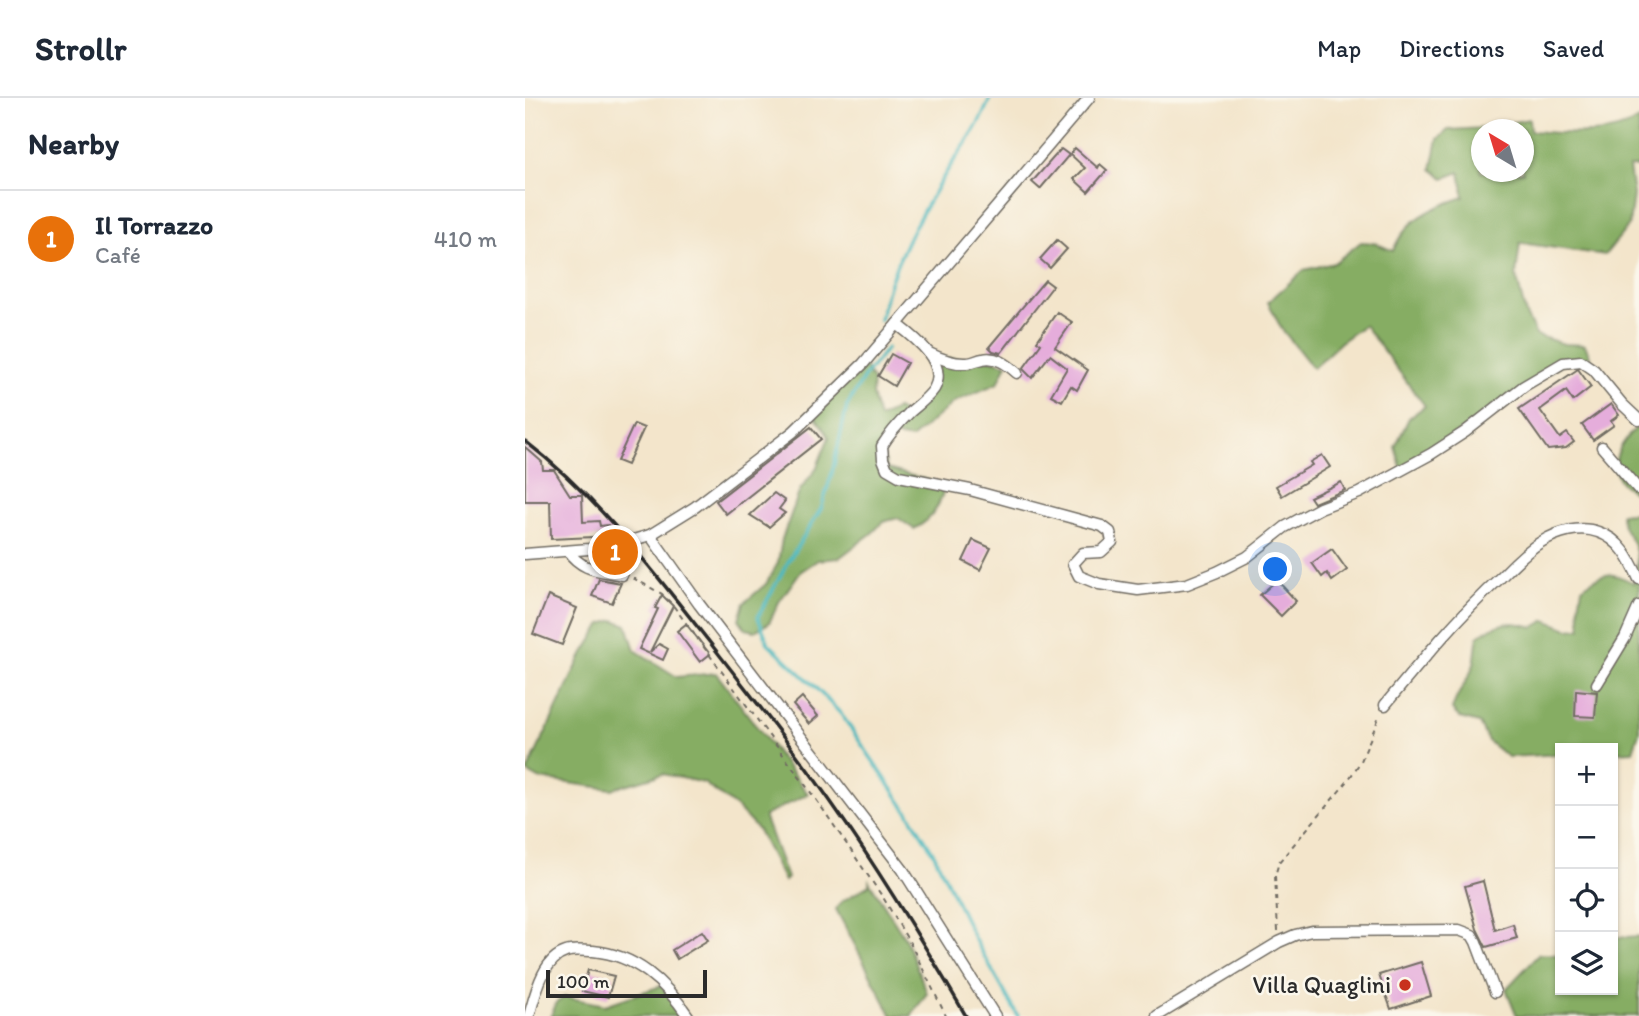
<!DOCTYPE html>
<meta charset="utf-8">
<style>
:root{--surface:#fff;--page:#f2f2f3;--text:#1f2937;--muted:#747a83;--line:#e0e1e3;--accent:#c8321e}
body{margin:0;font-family:Itim,sans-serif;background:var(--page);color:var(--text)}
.controls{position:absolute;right:21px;bottom:21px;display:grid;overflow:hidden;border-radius:0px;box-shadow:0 2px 5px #0004}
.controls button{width:63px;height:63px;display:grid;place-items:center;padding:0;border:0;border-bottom:2px solid var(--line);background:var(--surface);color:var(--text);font:35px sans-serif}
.compass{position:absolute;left:946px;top:21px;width:63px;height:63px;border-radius:50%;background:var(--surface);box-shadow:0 2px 5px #0004;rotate:322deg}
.scale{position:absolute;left:21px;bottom:18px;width:161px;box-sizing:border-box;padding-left:7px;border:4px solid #2b2b2b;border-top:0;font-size:19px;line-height:24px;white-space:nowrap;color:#2b2b2b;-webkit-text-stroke:5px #fbf7ec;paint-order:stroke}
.you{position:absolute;left:751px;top:472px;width:24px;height:24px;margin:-18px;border:5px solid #fff;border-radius:50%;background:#1a73e8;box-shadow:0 0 0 10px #1a73e833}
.badge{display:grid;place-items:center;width:46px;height:46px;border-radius:50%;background:var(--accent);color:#fff;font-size:23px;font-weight:700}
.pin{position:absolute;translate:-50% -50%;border:4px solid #fff;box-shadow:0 2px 7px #0006}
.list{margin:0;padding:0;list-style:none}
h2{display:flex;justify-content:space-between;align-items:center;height:91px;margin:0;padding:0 28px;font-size:30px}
h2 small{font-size:23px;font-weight:400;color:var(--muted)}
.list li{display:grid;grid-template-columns:46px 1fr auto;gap:21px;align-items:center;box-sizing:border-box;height:98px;padding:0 28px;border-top:2px solid var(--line)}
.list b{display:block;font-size:26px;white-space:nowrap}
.list p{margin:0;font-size:23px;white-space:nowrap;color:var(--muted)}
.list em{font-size:23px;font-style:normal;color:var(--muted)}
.icon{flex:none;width:38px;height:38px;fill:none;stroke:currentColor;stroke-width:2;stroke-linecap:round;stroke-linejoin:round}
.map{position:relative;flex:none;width:1114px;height:918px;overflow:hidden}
header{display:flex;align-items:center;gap:42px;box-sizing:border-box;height:98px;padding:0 35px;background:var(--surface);border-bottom:2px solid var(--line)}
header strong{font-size:33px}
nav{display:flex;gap:38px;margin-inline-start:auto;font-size:24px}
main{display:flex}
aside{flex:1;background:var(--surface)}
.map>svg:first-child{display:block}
.forest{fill:#86ad63;stroke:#586c47;stroke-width:2;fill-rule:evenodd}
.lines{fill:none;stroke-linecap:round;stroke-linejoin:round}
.stream{stroke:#47b7bd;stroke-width:3.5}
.building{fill:#e5addb}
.minor-casing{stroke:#716c63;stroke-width:13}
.path{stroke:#716c63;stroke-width:2;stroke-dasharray:5 5;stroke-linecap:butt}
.minor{stroke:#fff;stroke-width:10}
.rail{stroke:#2b2b2b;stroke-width:3.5}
.poi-dot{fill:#c8321e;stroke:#fbf7ec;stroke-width:2.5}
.labels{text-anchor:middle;stroke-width:5;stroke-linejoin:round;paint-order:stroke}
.poi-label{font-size:24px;fill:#2b2b2b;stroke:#fbf7ec;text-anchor:end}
</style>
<header>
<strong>Strollr</strong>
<nav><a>Map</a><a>Directions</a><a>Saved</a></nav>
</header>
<main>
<aside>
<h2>Nearby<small></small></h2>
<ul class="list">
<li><span class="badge" style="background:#e8710a">1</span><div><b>Il Torrazzo</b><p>Café</p></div><em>410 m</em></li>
</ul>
</aside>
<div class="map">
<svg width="1114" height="918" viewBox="0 0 1114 918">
<rect width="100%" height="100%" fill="#fbf7ec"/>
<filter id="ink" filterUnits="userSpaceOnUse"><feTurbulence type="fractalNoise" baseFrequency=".0143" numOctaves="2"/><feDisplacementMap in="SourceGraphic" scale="14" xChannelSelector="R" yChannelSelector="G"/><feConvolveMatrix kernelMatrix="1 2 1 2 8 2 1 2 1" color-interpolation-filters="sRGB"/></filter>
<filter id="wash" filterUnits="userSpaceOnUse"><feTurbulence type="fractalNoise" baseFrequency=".00686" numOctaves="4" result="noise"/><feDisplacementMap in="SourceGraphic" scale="28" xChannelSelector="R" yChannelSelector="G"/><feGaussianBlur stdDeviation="1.57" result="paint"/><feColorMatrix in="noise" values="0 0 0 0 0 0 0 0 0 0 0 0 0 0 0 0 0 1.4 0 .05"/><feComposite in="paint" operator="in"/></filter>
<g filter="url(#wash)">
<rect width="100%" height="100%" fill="#f3e5cb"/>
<g class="forest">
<path d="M1004,21l1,12c36,2 77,8 109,-11v47h-10l4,28 -4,30 -24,30 -85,-12 -4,32 10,40 10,20 28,9 21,1 5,11 -9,5 -18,2 -161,107 -7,-23 14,-29 16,-12 -61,-81 -21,15 -30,28 -32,-40 -13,-26 36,-32 30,-7 27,-21 14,1 18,8c12,-31 40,-44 71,-54l-4,-25 -16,6 -12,-9 6,-30 10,-9 37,-2zM956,32h42v42h-42z"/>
<path d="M460,260l22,6 -9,19 -44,19 -43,37 -22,-4 -7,10 5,24 58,16c-5,21 -12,34 -31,44l-16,-11 -15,4 -11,11 -33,25 -21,2 -18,12 -21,30 -10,21 -14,8 -9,-2 -7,-10 5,-16 22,-19 12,-21 4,-24 18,-49 16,-21 13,-32 -16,-24 50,-49 10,16 -1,15 7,23 18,-9 10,6 26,-24 7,-32z"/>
<path d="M1114,327v71c-5,-4 -15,-9 -19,-15 -13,-20 4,-42 19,-56z"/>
<path d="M1114,414v220l-6,19 -20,1v-4h-53v6l-52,3 -20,-16 -9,-18 -19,-5 -8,-8c4,-17 17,-29 22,-46 2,-9 2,-19 4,-28 21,-14 32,-16 56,-9l12,-7 22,9 13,-1 -2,-22 3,-18c23,-17 27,-17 52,-5 3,-13 5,-30 -2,-42 -7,-12 -10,-12 -11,-27z"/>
<path d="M89,522l13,5 8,25 42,27 39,-4 92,121 -44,22 23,62 -3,3 -26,-51 -21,-22 -33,-25 -41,-9 -51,15 -73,-10 -12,-7 53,-113 22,-35z"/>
<path d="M344,783l36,57 22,55 -16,23h-19l-56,-107 5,-7 28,-17z"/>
<path d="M1114,838v80h-122l-11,-27 33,-35 21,1v35h53v-52z"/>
<path d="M136,888l22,30h-132l5,-13 9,-6 40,8z"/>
</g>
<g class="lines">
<g class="stream">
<path d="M355,222c11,-56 39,-104 69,-152 15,-22 32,-45 41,-70"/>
<path d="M362,250l-23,29 -17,29 -15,67 -11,36 -32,51 -31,57 10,26 44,41 29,30 67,98 26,42 41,86 43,76"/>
</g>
</g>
<g id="blocks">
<g class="building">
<path d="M550,50l23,20 2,-4 7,6 -19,22 -14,-13 11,-11 -15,-14z"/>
<path d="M536,51l8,6 -29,34 -8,-7z"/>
<path d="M532,142l10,9 -17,19 -10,-9z"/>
<path d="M520,182l8,6 -52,67 -8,-2 -4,-4z"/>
<path d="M532,214l15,10 -17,25 33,23 -11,20 -6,-4 -9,15 -11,-6 16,-27 -17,-13 -18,23 -9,-9 18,-25 -4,-3z"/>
<path d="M366,256l16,9 -13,23 -16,-10z"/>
<path d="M1053,271l13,18 -18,14 -7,-10 -26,19 20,28 7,-5 7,9 -8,6 -18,2 -29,-41z"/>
<path d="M1086,306l8,11 -8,6 3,4 -21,15 -11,-15z"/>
<path d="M109,326l10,4 -17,37 -10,-4z"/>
<path d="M286,329l10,12 -95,75 -10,-13z"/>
<path d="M0,349l17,15 1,8h11l16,25h12l1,27 16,-1 1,5 8,-1 6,11 -63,3 -1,-38h-25z"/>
<path d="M797,357l8,12 -48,29 -6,-10 36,-21 -2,-3z"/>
<path d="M816,384l4,8 -31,13 -4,-6z"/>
<path d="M249,395l11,8 -6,8 6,4 -16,14 -19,-12z"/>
<path d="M448,442l18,8 -11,22 -17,-9z"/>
<path d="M807,451l15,21 -15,11 -5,-8 -5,4 -10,-14z"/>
<path d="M97,453l3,8 -21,5 -13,-4v-3z"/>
<path d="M74,481l22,4 -9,20 -20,-7z"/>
<path d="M752,482l19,21 -15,15 -21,-21z"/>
<path d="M137,497l11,11 -23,46 9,-8 9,5 -5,11 -24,-11 19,-40 -3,-1z"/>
<path d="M23,498l29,12 -15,37 -29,-11z"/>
<path d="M161,526l24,30 -10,8 -23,-31z"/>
<path d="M1051,592l21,2 -2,25 -20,-1z"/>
<path d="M277,599l16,19 -9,8 -16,-19z"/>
<path d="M958,783l12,49 18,-6 4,14 -31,9 -9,-18 -12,-43z"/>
<path d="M177,833l6,9 -31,19 -5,-9z"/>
<path d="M896,864l10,34 -40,13 -12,-34z"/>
<path d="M63,872l26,6 -6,21 -26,-6z"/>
</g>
</g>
</g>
<g filter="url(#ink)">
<use href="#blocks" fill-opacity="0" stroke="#716c63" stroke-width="2"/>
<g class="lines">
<g class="minor-casing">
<g id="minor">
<path d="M372,226c17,13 52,39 37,65 -6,9 -16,16 -24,23 -10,10 -20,21 -28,34l1,13 4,10 12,7 71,14 132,36 8,6 2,10 -11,10 -18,1 -10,11 6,12 20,8 39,6 49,-6 30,-12 30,-15 38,-30 35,-19 39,-15 72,-39 34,-22 59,-46 39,-23 18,-2 13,9 28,34 17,16"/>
<path d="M404,255c12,6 24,11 38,10 5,0 10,-3 16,-4 13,-3 24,5 34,14"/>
<path d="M1077,349l37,43"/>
<path d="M125,437l49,69 204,266 92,146"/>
<path d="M43,453c14,20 31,19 54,24"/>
<path d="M0,456l64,-5 41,-8 20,-6 45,-28 98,-75 70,-68 226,-266"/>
<path d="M1072,586l28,-46 14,-32"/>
<path d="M860,607c37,-45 73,-88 116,-128 12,-12 25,-26 40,-35 16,-10 39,-17 57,-10 22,7 32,27 41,47"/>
<path d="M4,918c6,-20 13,-57 37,-64 7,-3 19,-1 27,-1 43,4 72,31 95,65"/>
<path d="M632,918l122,-74 16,-7 17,-4 147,-1 13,5 4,7 19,50"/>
</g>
</g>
<g class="path">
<path d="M108,480l29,16 10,10 148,201 64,94 27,46 35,71"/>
<path d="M753,833l-3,-55 4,-14 68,-80 14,-21 19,-46"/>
</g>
<use href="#minor" class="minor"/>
<path class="rail" d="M0,343c74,57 128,130 186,203 41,53 84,106 122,161 48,68 91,139 133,211"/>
</g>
</g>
<circle class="poi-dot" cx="880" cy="887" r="7"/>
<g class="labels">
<g class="poi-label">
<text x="866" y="895">Villa Quaglini</text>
</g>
</g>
</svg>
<div class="controls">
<button>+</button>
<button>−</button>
<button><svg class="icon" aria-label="locate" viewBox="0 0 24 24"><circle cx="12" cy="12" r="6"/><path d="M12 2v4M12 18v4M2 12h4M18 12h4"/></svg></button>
<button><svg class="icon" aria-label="layers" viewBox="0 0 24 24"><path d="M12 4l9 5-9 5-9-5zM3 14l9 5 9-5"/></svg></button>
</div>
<svg class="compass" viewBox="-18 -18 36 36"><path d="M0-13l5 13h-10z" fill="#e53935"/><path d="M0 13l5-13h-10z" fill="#747a83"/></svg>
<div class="scale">100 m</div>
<div class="you"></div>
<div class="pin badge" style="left:90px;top:454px;background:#e8710a">1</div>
</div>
</main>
